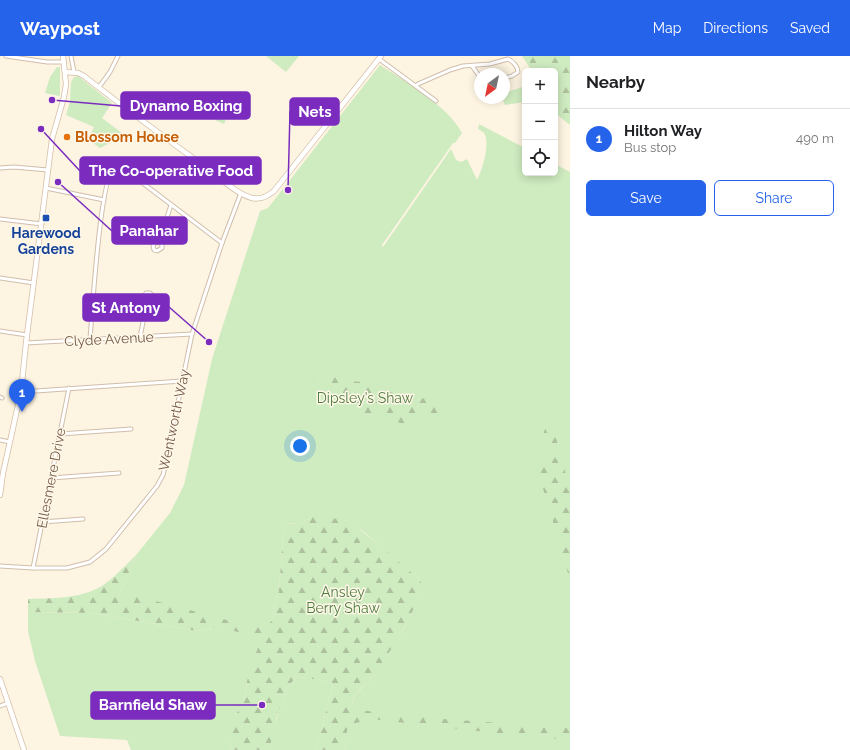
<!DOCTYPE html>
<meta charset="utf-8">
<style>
:root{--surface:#fff;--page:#f2f2f2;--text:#202124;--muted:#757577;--line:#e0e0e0;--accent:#2563eb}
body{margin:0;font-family:Raleway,sans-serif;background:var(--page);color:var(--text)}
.controls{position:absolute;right:12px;top:12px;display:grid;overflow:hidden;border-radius:6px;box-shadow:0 2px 10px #0003}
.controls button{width:36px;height:36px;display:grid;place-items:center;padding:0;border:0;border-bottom:1px solid var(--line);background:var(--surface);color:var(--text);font:20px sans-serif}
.compass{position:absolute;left:474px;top:12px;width:36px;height:36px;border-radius:50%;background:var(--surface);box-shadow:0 2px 10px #0003;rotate:213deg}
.you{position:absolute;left:300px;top:390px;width:14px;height:14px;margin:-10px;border:3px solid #fff;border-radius:50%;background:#1a73e8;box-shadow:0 0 0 6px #1a73e833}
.badge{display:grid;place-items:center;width:26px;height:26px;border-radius:50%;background:var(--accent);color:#fff;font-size:13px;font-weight:700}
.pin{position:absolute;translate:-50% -33px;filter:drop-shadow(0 1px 2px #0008)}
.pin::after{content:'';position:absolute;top:21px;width:14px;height:12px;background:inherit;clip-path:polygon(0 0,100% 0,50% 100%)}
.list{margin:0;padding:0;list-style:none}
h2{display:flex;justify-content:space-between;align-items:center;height:52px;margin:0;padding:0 16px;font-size:17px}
h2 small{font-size:13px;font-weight:400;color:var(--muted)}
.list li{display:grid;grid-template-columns:26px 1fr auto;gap:12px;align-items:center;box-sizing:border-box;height:60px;padding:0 16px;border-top:1px solid var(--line)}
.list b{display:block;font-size:15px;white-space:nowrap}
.list p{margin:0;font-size:13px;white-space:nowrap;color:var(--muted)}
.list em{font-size:13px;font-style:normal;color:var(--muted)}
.actions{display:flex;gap:8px;padding:12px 16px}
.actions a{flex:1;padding:9px 0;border:1px solid var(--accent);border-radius:6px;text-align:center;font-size:14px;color:var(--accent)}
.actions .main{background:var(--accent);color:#fff}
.icon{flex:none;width:22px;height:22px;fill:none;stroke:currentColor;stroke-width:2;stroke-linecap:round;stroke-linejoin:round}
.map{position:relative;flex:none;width:570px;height:694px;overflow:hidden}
header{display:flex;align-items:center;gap:24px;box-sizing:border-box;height:56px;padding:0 20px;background:var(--accent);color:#fff}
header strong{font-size:19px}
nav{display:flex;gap:22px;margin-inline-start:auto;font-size:14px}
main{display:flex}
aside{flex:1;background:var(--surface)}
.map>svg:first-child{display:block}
.green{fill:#cfebc0}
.forest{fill:url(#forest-firs)}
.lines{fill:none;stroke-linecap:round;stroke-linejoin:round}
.street-casing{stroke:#d1beac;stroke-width:5}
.secondary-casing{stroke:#d4bea8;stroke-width:6}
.street{stroke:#fff;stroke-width:3}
.secondary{stroke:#fff;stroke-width:4.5}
.food-dot{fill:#e8710a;stroke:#fff8e9;stroke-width:1.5}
.transit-dot{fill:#1a4fb4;stroke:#fff8e9;stroke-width:1.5}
.labels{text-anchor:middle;stroke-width:3;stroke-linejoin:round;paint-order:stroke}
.food-label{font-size:14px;font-weight:bold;fill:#c56008;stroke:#fff8e9;text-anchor:start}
.transit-label{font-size:14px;font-weight:bold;fill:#164399;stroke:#fff8e9}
.street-label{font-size:14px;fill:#765a48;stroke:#fff8e9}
.park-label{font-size:14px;fill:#4e7c3f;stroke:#fff8e9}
.leader{fill:none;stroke:#7b2cbf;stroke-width:1.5}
.callout-dot{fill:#7b2cbf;stroke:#fff8e9;stroke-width:1.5}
.callout{fill:#7b2cbf;stroke:#7b2cbf;stroke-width:1.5}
.callout-label{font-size:15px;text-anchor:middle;font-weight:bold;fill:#fff}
</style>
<header>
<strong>Waypost</strong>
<nav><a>Map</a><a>Directions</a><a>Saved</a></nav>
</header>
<main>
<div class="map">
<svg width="570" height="694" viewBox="0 0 570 694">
<defs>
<pattern id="forest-firs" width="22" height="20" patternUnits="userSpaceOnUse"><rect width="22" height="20" fill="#cfebc0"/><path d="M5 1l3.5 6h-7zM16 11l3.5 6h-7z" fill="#adc19e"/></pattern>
</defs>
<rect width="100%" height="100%" fill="#fdf4e2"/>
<g class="green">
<path d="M266,0h33l-13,16z"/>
<path d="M380,9c27,18 67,40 82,68l-7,10h-2l-71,102 1,2 68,-98 5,11 5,2 6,-3 10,21c5,-9 14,-38 7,-47 -2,-2 -4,-3 -6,-4l1,-5 46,24v25h30v-9l15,8v578h-226l5,-37 6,-18 17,-18 32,-49 15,-32 1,-16 -25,-20 -32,-29 -15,-10 -35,-4 -13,7 -16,-1 -5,67 -7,29 -25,62 -2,17 -8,15 -8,31 3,6h-101l-4,-10 -67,-4 -25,-75 -7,-30v-19l63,1 106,18 22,-4 -102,-28 20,-45 33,-41 14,-28 28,-126 48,-148 8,-3z"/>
<path d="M57,11h3v28l-1,1 -14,-3 5,-16z"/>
<path d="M78,20l34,27 -10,15 20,15 -6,7 -16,8 -12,-9 6,-12 -28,-12 4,-13 1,-20 3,-5z"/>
<path d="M525,30v16l-20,3 -3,-7h2v-9l3,3z"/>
<path d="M222,45l10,5 -8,18 -11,-5z"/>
<path d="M296,621l9,2h13l14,4 1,1 -17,66h-48l9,-32 1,-8 4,-4 5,-18z"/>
</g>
<g class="forest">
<path d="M522,0h48v69l-15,-12v-42h-23z"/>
<path d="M308,315l24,5 12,5 22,1 32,13 30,4 12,8 3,4 -3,4 -18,2 -6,8 -12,-1 -53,-15 -17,-20 -24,-13z"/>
<path d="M550,367l5,7 4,21 11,36v93l-33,-112 9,-5 10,14 -14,-40 5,-13z"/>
<path d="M321,460l27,5 8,5 64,54c9,13 -37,84 -48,97 -5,6 -12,11 -17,18 -2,3 -3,10 -4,14l66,8 153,11v12l-75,-7 -124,-14 -23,6 -4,25h-28l17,-66 -1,-1 -14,-4h-13l-9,-2 -9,11 -5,18 -4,4 -5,26 -5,14h-36l-3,-6 1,-9 7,-22 8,-15 2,-17 14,-43 -42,-11 -22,4 -106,-18 -63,-1v-13c24,-1 51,0 72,-12 10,-5 28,-24 37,-33l-20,45h3l7,-4 10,1 116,31h10l6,-2 3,-6 7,-29 5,-67 16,1 13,-7z"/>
</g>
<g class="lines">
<g class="street-casing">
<g id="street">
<path d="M6,0l41,6h17"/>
<path d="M71,0l3,16"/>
<path d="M379,3l57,42"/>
<path d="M472,10l8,11"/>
<path d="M416,30l2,-2 32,-14 13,-4 27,-2 18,-5c5,2 10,8 10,13l-6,4 -8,2"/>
<path d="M99,31l11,-15 8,-16"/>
<path d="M0,112l14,-1 34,3"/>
<path d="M46,132l58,12"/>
<path d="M0,163l42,5"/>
<path d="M159,186l3,3v3l-5,3 -3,-1 -1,-4 2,-3 4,-1 12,-37"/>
<path d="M0,222l34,5"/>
<path d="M0,275l27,4"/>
<path d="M140,281l7,-35 4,-1 2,-2 -1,-4 -2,-2h-4l-2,4 1,4 2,1"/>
<path d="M90,283c2,-23 10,-162 24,-171l8,1 14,9 86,65"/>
<path d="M26,287l166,-9"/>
<path d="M21,336l161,-11"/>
<path d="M0,341l2,1"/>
<path d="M60,378l71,-5"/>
<path d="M0,384l10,2"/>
<path d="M51,422l68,-5"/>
<path d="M42,466l41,-3"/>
<path d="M0,510l33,2h34l23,-6 16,-13 51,-63 6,-11 2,-9 27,-132 30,-91 19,-50"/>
<path d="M33,512l36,-180"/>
<path d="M0,650l8,-3"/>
</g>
</g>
<g class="secondary-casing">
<g id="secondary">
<path d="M65,16l13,1 6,3c42,33 84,64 127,95 12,9 26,23 41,27 8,2 16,-2 22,-7l107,-135"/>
<path d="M0,439l3,-22 18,-81 5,-49 26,-204 12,-42 2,-13 -3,-28"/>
<path d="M0,623l24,71"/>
</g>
</g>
<use href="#street" class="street"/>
<use href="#secondary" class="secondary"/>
</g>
<circle class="food-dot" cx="67" cy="81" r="4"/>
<rect class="transit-dot" x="42" y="158" width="8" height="8" rx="2"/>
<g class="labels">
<g class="food-label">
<text x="75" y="86">Blossom House</text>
</g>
<g class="transit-label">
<text x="46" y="182">Harewood<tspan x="46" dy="16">Gardens</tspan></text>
</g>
<g class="street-label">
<text transform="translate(109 283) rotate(-3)" y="5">Clyde Avenue</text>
<text transform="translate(174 364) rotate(-78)" y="5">Wentworth Way</text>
<text transform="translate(51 422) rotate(-79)" y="5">Ellesmere Drive</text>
</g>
<g class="park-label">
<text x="365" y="347">Dipsley's Shaw</text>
<text x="343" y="541">Ansley<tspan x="343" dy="16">Berry Shaw</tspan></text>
</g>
</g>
<path class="leader" d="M52 44L121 50M288 134L290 55M41 73L80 115M58 126L112 175M209 286L169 251M262 649L215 649"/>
<g class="callout-dot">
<circle cx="52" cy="44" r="4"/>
<circle cx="288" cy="134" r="4"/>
<circle cx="41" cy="73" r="4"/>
<circle cx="58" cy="126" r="4"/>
<circle cx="209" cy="286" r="4"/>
<circle cx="262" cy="649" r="4"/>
</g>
<g class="callout">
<rect x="121" y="36" width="129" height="27" rx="4"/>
<rect x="290" y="42" width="49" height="27" rx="4"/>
<rect x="80" y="101" width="181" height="27" rx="4"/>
<rect x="112" y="161" width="75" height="27" rx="4"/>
<rect x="83" y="238" width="86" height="27" rx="4"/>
<rect x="91" y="636" width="124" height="27" rx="4"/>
</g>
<g class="callout-label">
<text x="186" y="55">Dynamo Boxing</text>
<text x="315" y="61">Nets</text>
<text x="171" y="120">The Co-operative Food</text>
<text x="149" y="180">Panahar</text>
<text x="126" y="257">St Antony</text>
<text x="153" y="654">Barnfield Shaw</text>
</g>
</svg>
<div class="controls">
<button>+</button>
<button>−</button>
<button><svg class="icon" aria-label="locate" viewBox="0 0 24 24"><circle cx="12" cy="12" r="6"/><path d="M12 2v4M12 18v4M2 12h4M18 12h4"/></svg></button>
</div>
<svg class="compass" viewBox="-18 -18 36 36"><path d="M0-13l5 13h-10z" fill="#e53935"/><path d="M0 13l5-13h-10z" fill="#757577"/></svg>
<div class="you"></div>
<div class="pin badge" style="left:22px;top:356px">1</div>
</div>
<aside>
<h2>Nearby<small></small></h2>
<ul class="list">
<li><span class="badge">1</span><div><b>Hilton Way</b><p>Bus stop</p></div><em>490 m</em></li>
</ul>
<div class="actions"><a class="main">Save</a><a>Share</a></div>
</aside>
</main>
